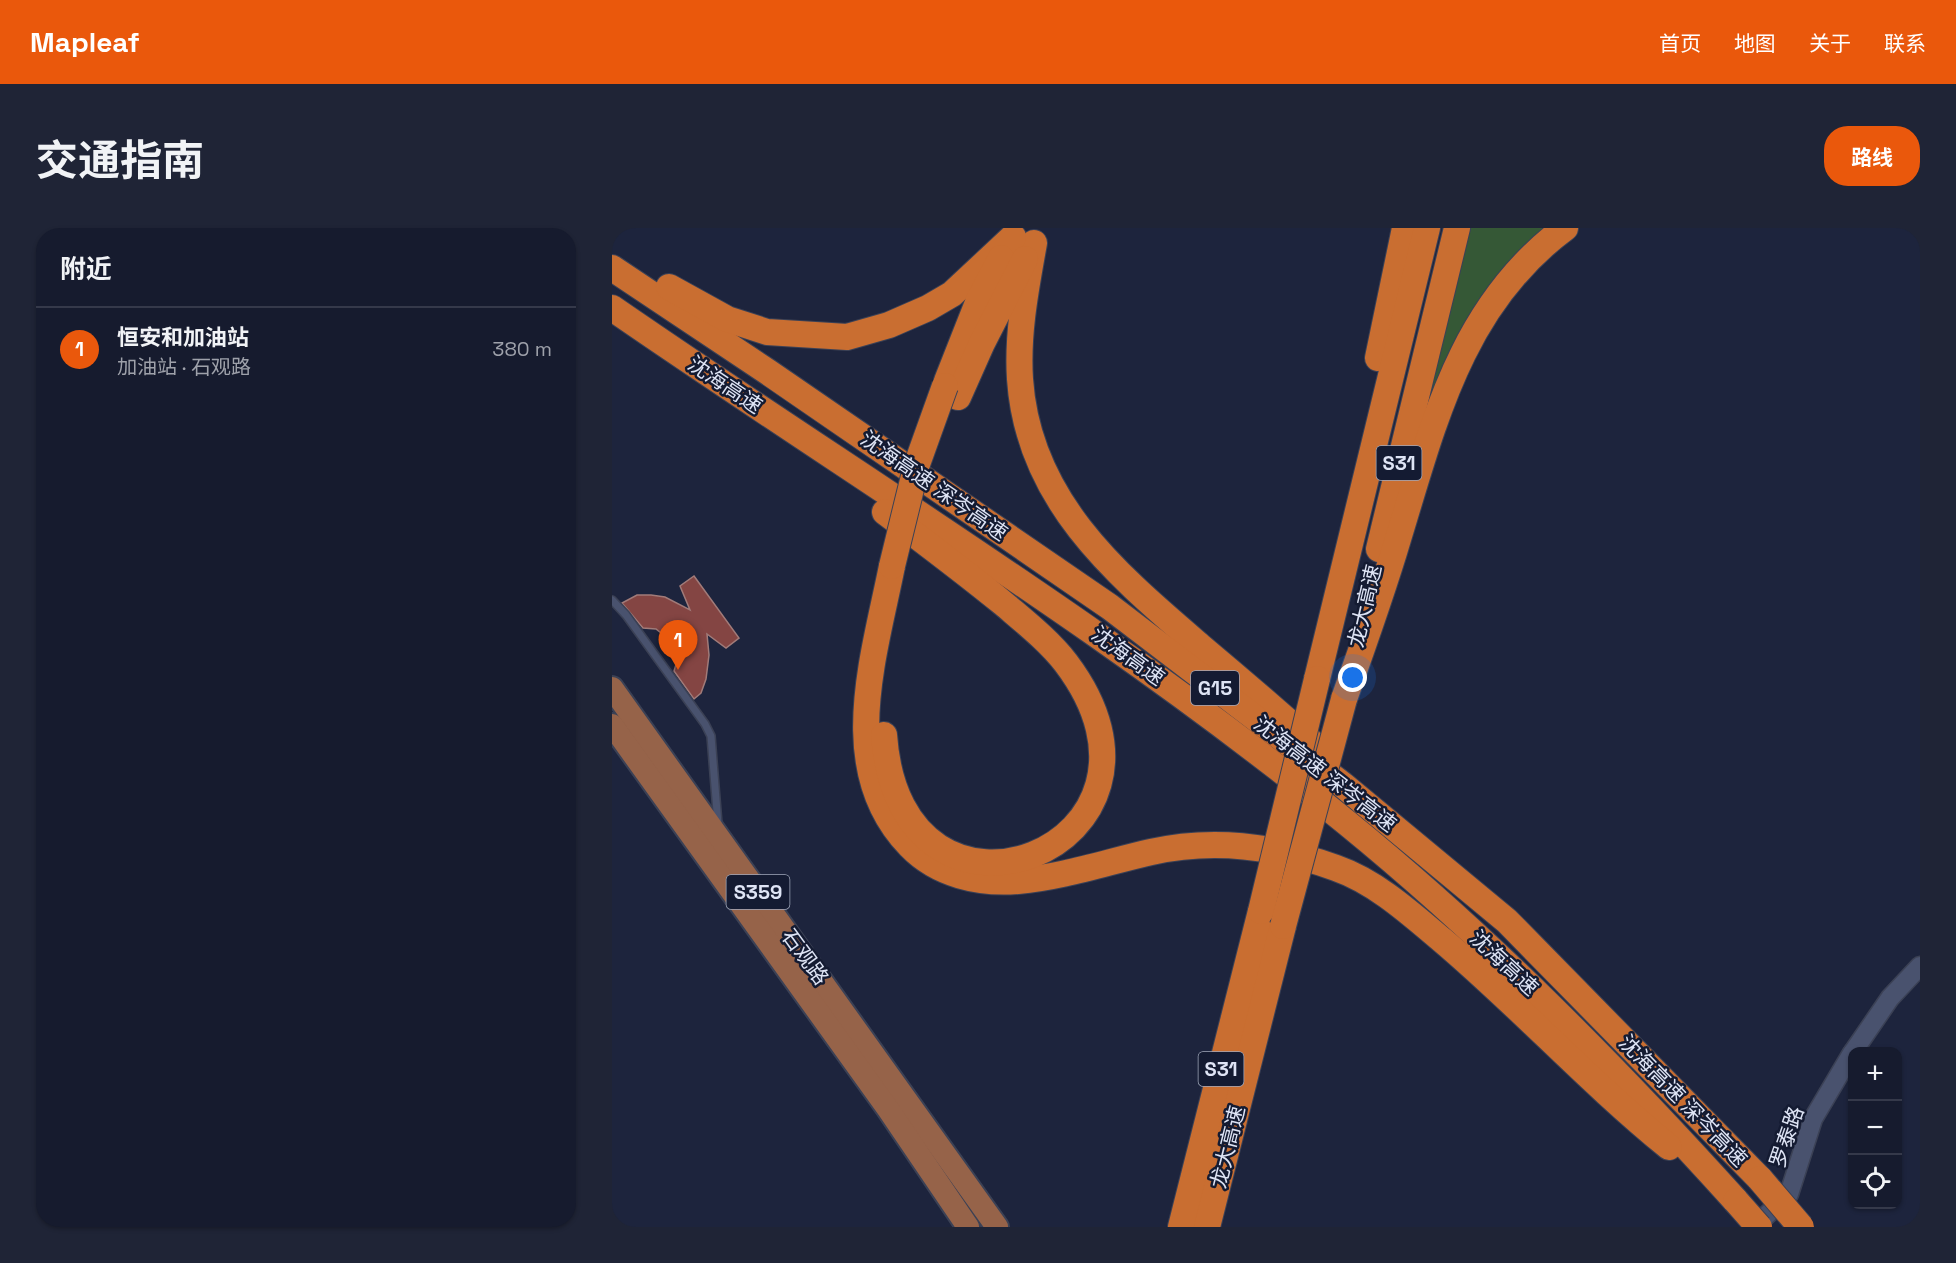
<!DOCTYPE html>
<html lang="zh">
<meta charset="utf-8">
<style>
:root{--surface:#161b2e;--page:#1f2436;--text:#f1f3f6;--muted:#9ea1aa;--line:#35394a;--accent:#ea580c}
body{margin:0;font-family:"Space Grotesk","Noto Sans SC",sans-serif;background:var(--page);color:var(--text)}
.controls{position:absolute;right:18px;bottom:18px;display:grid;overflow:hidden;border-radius:12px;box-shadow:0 2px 4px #0004}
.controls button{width:54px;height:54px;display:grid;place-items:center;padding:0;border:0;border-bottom:2px solid var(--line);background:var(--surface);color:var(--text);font:30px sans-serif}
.you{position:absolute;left:741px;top:450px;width:21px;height:21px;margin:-15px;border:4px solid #fff;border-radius:50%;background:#1a73e8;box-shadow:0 0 0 9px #1a73e833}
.badge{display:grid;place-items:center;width:39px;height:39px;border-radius:50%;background:var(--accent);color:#fff;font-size:20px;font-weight:700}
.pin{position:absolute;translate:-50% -50px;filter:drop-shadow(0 2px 3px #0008)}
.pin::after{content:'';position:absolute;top:32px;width:21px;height:18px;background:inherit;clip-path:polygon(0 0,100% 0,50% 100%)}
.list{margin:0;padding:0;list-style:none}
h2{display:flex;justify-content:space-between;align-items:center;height:78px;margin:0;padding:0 24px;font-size:26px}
h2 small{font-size:20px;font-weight:400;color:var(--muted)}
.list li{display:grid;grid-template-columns:39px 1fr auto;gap:18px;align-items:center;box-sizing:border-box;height:84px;padding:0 24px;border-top:2px solid var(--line)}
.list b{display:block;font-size:22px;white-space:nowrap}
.list p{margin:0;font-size:20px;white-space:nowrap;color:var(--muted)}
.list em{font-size:20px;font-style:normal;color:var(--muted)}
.icon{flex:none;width:33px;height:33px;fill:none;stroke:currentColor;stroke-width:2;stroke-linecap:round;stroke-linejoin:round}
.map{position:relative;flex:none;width:1308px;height:999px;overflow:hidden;border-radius:24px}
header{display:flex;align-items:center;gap:36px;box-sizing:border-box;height:84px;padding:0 30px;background:var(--accent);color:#fff}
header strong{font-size:28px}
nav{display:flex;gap:33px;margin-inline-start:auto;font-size:21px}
.intro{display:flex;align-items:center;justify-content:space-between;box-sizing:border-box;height:144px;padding:0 36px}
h1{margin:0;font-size:42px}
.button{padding:15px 27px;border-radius:24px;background:var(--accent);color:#fff;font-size:21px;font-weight:700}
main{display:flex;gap:36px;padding:0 36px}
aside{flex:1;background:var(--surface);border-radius:24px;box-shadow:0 2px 4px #0004}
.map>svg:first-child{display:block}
.green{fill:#355836}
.building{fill:#844543;stroke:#a17b79;stroke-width:1.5}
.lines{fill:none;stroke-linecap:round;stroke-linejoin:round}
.service-casing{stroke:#3b4155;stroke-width:10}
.tertiary-casing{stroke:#3b4155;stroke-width:21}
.primary-casing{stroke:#3b4155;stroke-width:26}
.motorway-casing{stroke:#3b4155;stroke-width:28}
.service{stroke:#49526e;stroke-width:7}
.tertiary{stroke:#49526e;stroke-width:18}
.primary{stroke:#966349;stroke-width:22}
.motorway{stroke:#c96e31;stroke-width:26}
.motorway-bridge-casing{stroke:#3b4155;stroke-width:28;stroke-linecap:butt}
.motorway-bridge{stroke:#c96e31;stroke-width:26}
.labels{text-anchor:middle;stroke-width:5;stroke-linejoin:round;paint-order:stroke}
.shield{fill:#141b32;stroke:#a1a8ba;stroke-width:1.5}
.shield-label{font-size:20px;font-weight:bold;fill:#dee4f5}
.street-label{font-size:21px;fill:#dee4f5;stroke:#141b32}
</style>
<header>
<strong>Mapleaf</strong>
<nav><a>首页</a><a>地图</a><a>关于</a><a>联系</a></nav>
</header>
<div class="intro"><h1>交通指南</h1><a class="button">路线</a></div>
<main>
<aside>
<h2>附近<small></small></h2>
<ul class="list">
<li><span class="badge">1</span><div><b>恒安和加油站</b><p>加油站 · 石观路</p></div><em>380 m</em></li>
</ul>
</aside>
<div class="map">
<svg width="1308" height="999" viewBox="0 0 1308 999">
<rect width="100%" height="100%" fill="#1d243d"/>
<path class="green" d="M858,0h78l-134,215z"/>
<path class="building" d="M82,348l45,62 -13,10 -19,-14 2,21 -3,24 -5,14 -7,6 -20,-28 3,-10 -6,-20 -15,-12 -13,-1 -21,-25 15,-8h14l14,2 25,13 -10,-24z"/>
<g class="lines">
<g class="service-casing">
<path id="service" d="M0,372l14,15 79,109 6,12 7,88"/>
</g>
<g class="tertiary-casing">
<g id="tertiary">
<path d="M1241,824l37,-54 30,-32"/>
<path d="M1142,999l35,-33 24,-75 39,-66"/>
</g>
</g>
<g class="primary-casing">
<g id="primary">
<path d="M0,460l385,539"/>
<path d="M0,497l276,384 80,118"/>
</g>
</g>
<g class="motorway-casing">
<g id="motorway">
<path d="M422,15c-8,45 -17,90 -14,136 8,121 95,194 180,267 37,31 74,63 110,95"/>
<path d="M0,40l156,104 342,235 233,178 164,136 253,258"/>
<path d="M57,59l58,32 40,13 80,5 42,-12 39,-17 24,-14 61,-57"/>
<path d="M0,80c246,170 503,325 735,515 140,114 268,244 389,378"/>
<path d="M766,130l27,-130"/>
<path d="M335,153l32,-81 22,-42"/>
<path d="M346,169l24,-54 43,-84"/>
<path d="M767,321l78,-321"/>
<path d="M280,338c-18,91 -56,204 18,280 28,29 69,38 108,35 45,-4 89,-19 133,-29 62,-14 125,-6 185,16 40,14 74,45 106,72 78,66 148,143 227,207"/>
<path d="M705,451l110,-451"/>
<path d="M732,471c19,-53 38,-106 54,-160 36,-117 63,-234 167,-311"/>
<path d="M272,507c16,231 321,112 182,-72 -17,-22 -41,-41 -62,-59 -39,-32 -79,-62 -119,-92"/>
<path d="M569,999l80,-316"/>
<path d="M595,999l76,-301"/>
</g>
</g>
<use href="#service" class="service"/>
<use href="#tertiary" class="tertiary"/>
<use href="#primary" class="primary"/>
<use href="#motorway" class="motorway"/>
<g class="motorway-bridge-casing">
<g id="motorway-bridge">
<path d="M280,338l25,-102 28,-78"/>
<path d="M649,683l56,-232"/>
<path d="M671,698l61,-227"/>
<path d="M1148,951l41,48"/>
<path d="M1124,973l23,26"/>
</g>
</g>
<use href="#motorway-bridge" class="motorway-bridge"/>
</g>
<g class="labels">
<g class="shield">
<rect x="764.5" y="218" width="45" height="34" rx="4.5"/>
<rect x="579" y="443" width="48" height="34" rx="4.5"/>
<rect x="114.5" y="647" width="63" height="34" rx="4.5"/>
<rect x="586.5" y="824" width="45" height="34" rx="4.5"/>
</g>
<g class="shield-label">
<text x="787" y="242">S31</text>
<text x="603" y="467">G15</text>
<text x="146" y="671">S359</text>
<text x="609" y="848">S31</text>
</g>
<g class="street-label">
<text transform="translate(113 157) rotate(34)" y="7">沈海高速</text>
<text transform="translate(322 258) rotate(35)" y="7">沈海高速 深岑高速</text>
<text transform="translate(753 378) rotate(-77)" y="7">龙大高速</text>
<text transform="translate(516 428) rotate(36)" y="7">沈海高速</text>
<text transform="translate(713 546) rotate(38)" y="7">沈海高速 深岑高速</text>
<text transform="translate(193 729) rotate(54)" y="7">石观路</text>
<text transform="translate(892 735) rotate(43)" y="7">沈海高速</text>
<text transform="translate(1071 873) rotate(46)" y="7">沈海高速 深岑高速</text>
<text transform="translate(1175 909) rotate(-71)" y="7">罗泰路</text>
<text transform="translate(616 919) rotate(-76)" y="7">龙大高速</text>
</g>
</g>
</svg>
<div class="controls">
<button>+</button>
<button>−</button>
<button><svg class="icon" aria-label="locate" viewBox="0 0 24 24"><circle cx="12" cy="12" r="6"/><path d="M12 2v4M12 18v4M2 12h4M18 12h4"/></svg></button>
</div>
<div class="you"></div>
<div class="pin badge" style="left:66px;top:442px">1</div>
</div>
</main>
